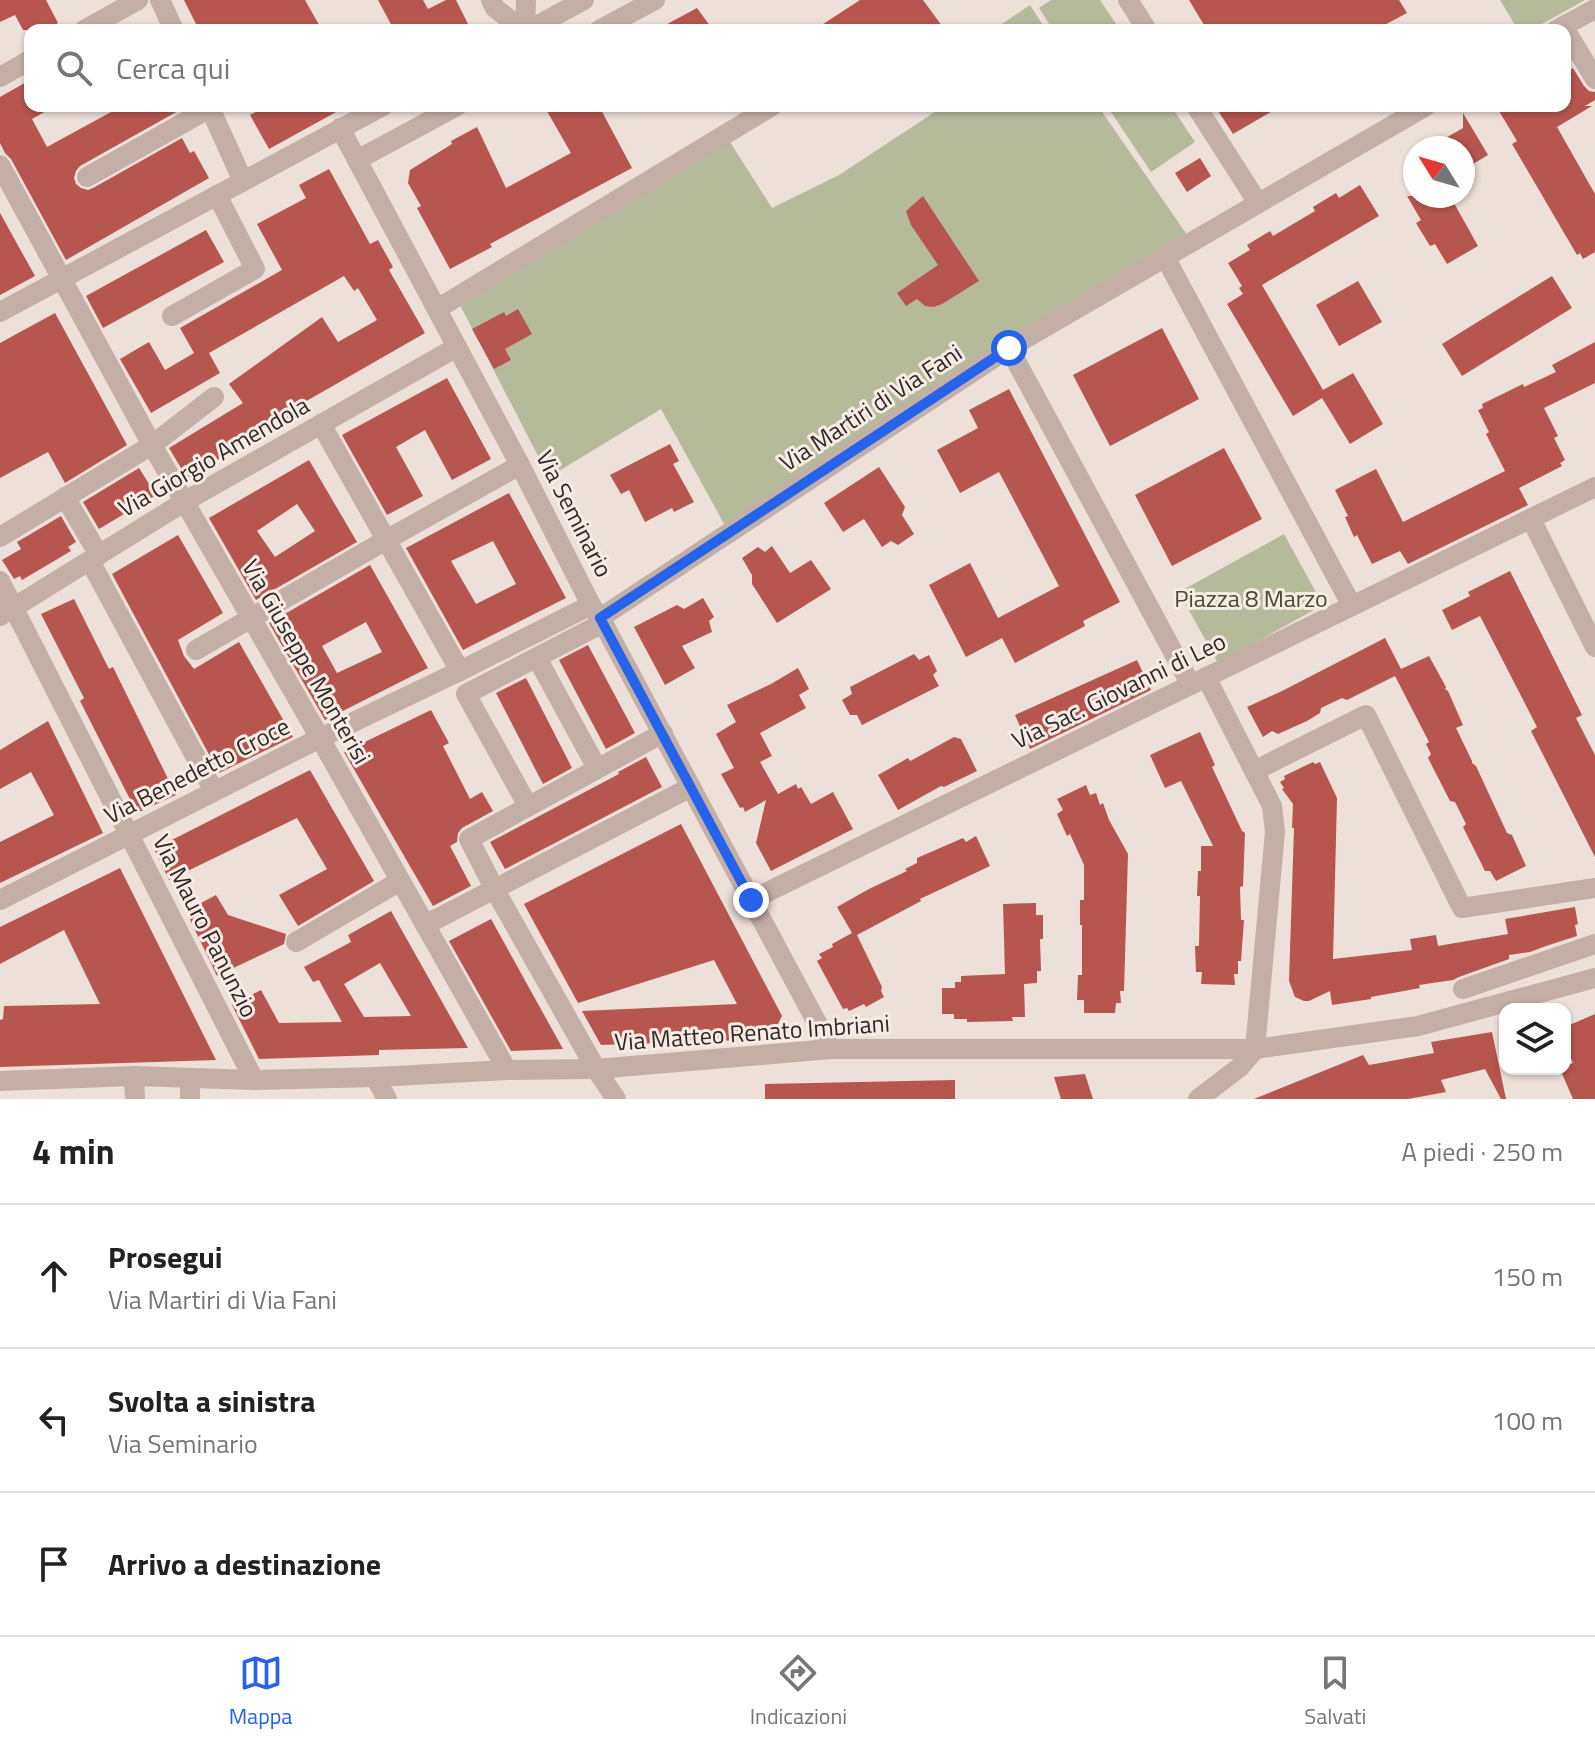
<!DOCTYPE html>
<html lang="it">
<meta charset="utf-8">
<style>
:root{--surface:#fff;--page:#f2f2f2;--text:#222;--muted:#767676;--line:#e0e0e0;--accent:#2563eb}
body{margin:0;font-family:"Titillium Web",sans-serif;background:var(--page);color:var(--text)}
.controls{position:absolute;right:24px;bottom:24px;display:grid;overflow:hidden;border-radius:16px;box-shadow:0 2px 6px #0004}
.controls button{width:72px;height:72px;display:grid;place-items:center;padding:0;border:0;border-bottom:2px solid var(--line);background:var(--surface);color:var(--text);font:40px sans-serif}
.compass{position:absolute;left:1403px;top:136px;width:72px;height:72px;border-radius:50%;background:var(--surface);box-shadow:0 2px 6px #0004;rotate:307deg}
.stop{position:absolute;width:24px;height:24px;margin:-18px;border:6px solid #2563eb;border-radius:50%;background:#fff}
.stop.end{background:#2563eb;border-color:#fff;box-shadow:0 2px 8px #0008}
.list{margin:0;padding:0;list-style:none}
h2{display:flex;justify-content:space-between;align-items:center;height:104px;margin:0;padding:0 32px;font-size:34px}
h2 small{font-size:26px;font-weight:400;color:var(--muted)}
.list li{display:grid;grid-template-columns:52px 1fr auto;gap:24px;align-items:center;box-sizing:border-box;height:144px;padding:0 32px;border-top:2px solid var(--line)}
.list b{display:block;font-size:30px;white-space:nowrap}
.list p{margin:0;font-size:26px;white-space:nowrap;color:var(--muted)}
.list em{font-size:26px;font-style:normal;color:var(--muted)}
.icon{flex:none;width:44px;height:44px;fill:none;stroke:currentColor;stroke-width:2;stroke-linecap:round;stroke-linejoin:round}
.map{position:relative;flex:none;width:1595px;height:1099px;overflow:hidden}
.search{position:absolute;background:var(--surface);box-shadow:0 2px 6px #0004;left:24px;right:24px;top:24px;height:88px;display:flex;align-items:center;gap:20px;box-sizing:border-box;padding:0 28px;border-radius:16px;color:var(--muted);font-size:30px}
.sheet{height:536px;background:var(--surface)}
nav{display:flex;justify-content:space-around;align-items:center;box-sizing:border-box;height:112px;border-top:2px solid var(--line);background:var(--surface);font-size:22px;color:var(--muted)}
nav a{display:grid;justify-items:center;gap:4px}
nav .on{color:var(--accent)}
.map>svg:first-child{display:block}
.green{fill:#b5ba9b}
.building{fill:#b6564f;fill-rule:evenodd}
.lines{fill:none;stroke-linecap:round;stroke-linejoin:round}
.minor{stroke:#c4afa7;stroke-width:20}
.route{stroke:#2563eb;stroke-width:10}
.labels{text-anchor:middle;stroke-width:6;stroke-linejoin:round;paint-order:stroke}
.street-label{font-size:24px;fill:#312826;stroke:#f6ebe5}
.park-label{font-size:24px;fill:#464c2e;stroke:#f6ebe5}
</style>
<div class="map">
<svg width="1595" height="1099" viewBox="0 0 1595 1099">
<rect width="100%" height="100%" fill="#ede0d9"/>
<g class="green">
<path d="M1051,0h49l20,30h-67l-14,-22z"/>
<path d="M1500,0h85l-54,30h-13z"/>
<path d="M1030,5l16,25h-53z"/>
<path d="M944,106h154l94,136 -464,289 -67,-122 -112,68 -89,-172 270,-163 42,66 67,-33z"/>
<path d="M1107,106h64l24,36 -44,30z"/>
<path d="M1284,534l39,71 -105,58 -39,-71z"/>
</g>
<g class="building">
<path d="M0,0h46l12,23 -14,7h-21l-8,-15 -15,7z"/>
<path d="M184,0h121l17,30h-123z"/>
<path d="M378,0h45l5,9 18,-9h10l15,30h-77z"/>
<path d="M860,0h63l22,30h-131z"/>
<path d="M1189,0h210l8,13 -32,17h-168z"/>
<path d="M697,8l16,22h-57z"/>
<path d="M1573,68l11,18 5,5 6,1v8l-10,6h7l-35,21 38,67v58l-12,7 -3,-6 -3,2 -65,-111 5,-3 -21,-35h69v-33z"/>
<path d="M30,80v26h25l-23,13 15,28 75,-41h65l-107,60 -4,5 -2,7 2,6 5,4 7,2 5,-2 89,-50 8,15 4,-2 15,27 -143,82 -55,-101 -6,-6 -5,-10v-46z"/>
<path d="M267,106h80l-78,43 -19,-34z"/>
<path d="M544,106h55l33,62 -142,76 2,3 -42,22 -33,-61 4,-2 -13,-23 2,-13 42,-26 -1,-3 26,-14 29,61 65,-35z"/>
<path d="M1215,106h66l-48,28z"/>
<path d="M1463,113l25,42 -25,15v-22h-35l35,-20z"/>
<path d="M1200,158l11,18 -24,16 -12,-19z"/>
<path d="M329,169l41,75 8,-4 15,27 -4,3 36,63 -122,70 1,3 -16,10 1,1 -102,61 -18,-30 74,-45 -14,-19 93,-67 16,25 39,-22 -19,-32 -4,3 -10,-15 -135,77 11,20 -69,40 -31,-54 29,-17 16,28 29,-17 -14,-25 102,-58 -25,-46 49,-26 -7,-13z"/>
<path d="M1360,185l19,31 -117,69 61,105 30,-17 30,51 -33,20 -28,-46 -29,18 -66,-112 16,-10 -4,-6 3,-2 -14,-23 22,-13 -3,-5 23,-14 3,5 42,-25 -2,-4 23,-14 3,5z"/>
<path d="M923,196l56,85 -37,23 -8,3 -9,-1 -8,-7 -11,7 -9,-13 41,-28 -27,-40 -5,-14z"/>
<path d="M1407,196h43l28,50 -31,18 -12,-20 -5,2 -14,-23 5,-3z"/>
<path d="M0,213l35,63 -35,19z"/>
<path d="M206,230l18,32 -121,66 -17,-32z"/>
<path d="M1552,276l20,32 -110,68 -20,-32z"/>
<path d="M1358,281l24,41 -43,24 -23,-41z"/>
<path d="M518,309l14,25 -27,15 6,11 -17,9 -22,-40 32,-17 2,4z"/>
<path d="M55,313l72,132 -62,38 -17,-31 -48,26v-135z"/>
<path d="M1162,328l37,71 -89,47 -37,-71z"/>
<path d="M1595,342v41l-51,25 14,28 -4,2 11,22 -5,3 2,3 -43,22 9,17 -120,59 -8,-13 -28,13 -15,-29 -3,2 -9,-20 3,-1 -13,-26 41,-21 27,53 102,-51 -19,-37 3,-2 -11,-22 5,-2 -1,-4 41,-20 1,3 32,-15 -4,-7z"/>
<path d="M447,378l44,81 -39,21 -27,-50 -29,17 27,49 -36,19 -45,-80z"/>
<path d="M1009,389l111,213 -37,19 2,5 -70,37 -13,-25 -36,19 -37,-72 41,-22 28,55 61,-32 -60,-114 -39,21 -23,-43 41,-22 -9,-18z"/>
<path d="M670,444l9,17 -6,3 21,38 -20,10 -2,-4 -27,14 -16,-32 -8,4 -11,-19z"/>
<path d="M1224,448l38,71 -90,47 -37,-71z"/>
<path d="M309,460l48,82 -101,58 -47,-82zM297,504l18,27 -40,26 -18,-26z"/>
<path d="M879,467l26,40 -3,8 12,19 -16,11 -7,-4 -9,6 -18,-28 -21,13 -19,-29z"/>
<path d="M139,468l17,27 -57,34 -16,-27z"/>
<path d="M509,493l57,105 -103,52 -57,-102zM493,541l23,43 -40,20 -25,-43z"/>
<path d="M61,516l15,26 -8,5 3,4 -49,29 -2,-4 -6,3 -12,-19 19,-11 -4,-7z"/>
<path d="M178,535l45,78 -45,27 6,16 10,13 45,-27 54,95 -74,36 -107,-199z"/>
<path d="M772,546l18,27 21,-13 20,29 -54,34 -25,-39v-9l-10,-17 16,-11 7,5z"/>
<path d="M370,565l58,103 -103,52 -56,-97zM366,622l16,30 -45,21 -15,-27z"/>
<path d="M1510,571l72,144 -6,3 19,37v102l-64,-126 6,-4 -57,-111 -28,14 -10,-20 28,-14 -2,-4z"/>
<path d="M703,598l11,19 -5,4 3,11 -30,14 13,22 -30,17 -31,-58 43,-22 7,4z"/>
<path d="M74,599l35,70 4,-2 63,128 -39,18 -57,-112 4,-3 -43,-84z"/>
<path d="M1385,638l16,31 28,-13 17,31 -1,2 3,2 15,34 -7,3 16,33v2l4,3 31,67 5,2 14,31 -30,15 -6,-10h-5l-22,-44 3,-3 -11,-22 -5,-1 -22,-43 3,-4 -5,-10 3,-2 -34,-66 -48,24 -5,-2 -21,10 -1,5 -13,8 -29,13 -6,-3 -9,6 -16,-30 35,-16z"/>
<path d="M588,645l47,88 -29,16 -47,-89z"/>
<path d="M914,654l5,6 10,-5 8,16 -4,4 6,11 -77,39 -5,-10h-7l-8,-15 10,-6 -2,-7z"/>
<path d="M1137,660l14,30 -121,59 -15,-34z"/>
<path d="M798,668l11,21 -10,6 7,13 -46,25 12,23 -12,6 18,32 18,-10 2,5 3,-2 10,17 22,-12 20,37 -82,42 -15,-28 10,-43 -21,12 -2,-5 -3,1 -19,-34 13,-6 -18,-34 20,-12 -9,-17 44,-21z"/>
<path d="M526,678l46,90 -29,16 -47,-91z"/>
<path d="M431,710l18,33 -6,3 27,53 12,-7 11,19 -31,17 -4,5 -1,9 -7,4 21,40 -38,20 -89,-154z"/>
<path d="M48,721l55,112 -103,50v-41l54,-27 -23,-43 -31,17v-39z"/>
<path d="M1200,732l15,33 -3,2 30,64 3,2 -2,53 -3,1 1,33h3l-3,41h-3v13h-4l1,11 -34,-1 1,-12h-6l-1,-26h4l1,-50h-3l1,-25h3v-25h12l-32,-65 -16,7 -15,-33z"/>
<path d="M954,737l7,2 16,32 -33,16 -3,-1 -43,24 -20,-35 30,-17 2,3 4,-2z"/>
<path d="M646,757l16,30 -157,82 -15,-27 129,-68 -1,-2z"/>
<path d="M1313,762l2,2 5,-2 17,36 -4,161 79,-9 -2,-11 26,-4 2,11 70,-12 -3,-15 70,-12 3,17 -3,1 2,11 -31,10 -16,6 -21,3v4l-50,18 -6,3 -34,5 1,3 -49,9v2l-39,6 -2,-14 -21,10h-5l-9,-4 -6,-16 5,-153h-2l1,-24 -11,-15 2,-1 -4,-6 5,-3 -1,-3z"/>
<path d="M310,770l64,111 -76,45 -19,-31 48,-26 -30,-51 -128,62 -15,-31z"/>
<path d="M1086,785l4,10 6,-2 4,12 3,-2 6,17 19,34 -4,137h-4l1,12h-5l-1,10h-31v-13h-7l1,-25h4v-50h-2v-25h4v-35l-14,-31 -3,2 -10,-22 6,-4 -6,-11z"/>
<path d="M681,824l101,192 -12,23 -169,6 -19,-34 155,-7 -23,-44 -136,43 -54,-99z"/>
<path d="M976,836l14,30 -70,33 1,2 -64,34 25,52 -1,4 3,6 -18,10 -2,-3 -15,7 -2,-3 -4,1 -26,-48 5,-3 -3,-4 14,-7 -1,-3 20,-11 -15,-26 32,-18 38,-18 -2,-2 12,-6v-5l46,-20 3,4z"/>
<path d="M120,868l96,192 -216,7v-47l3,-1 1,-13 96,-2 -36,-74 -64,34v-37z"/>
<path d="M216,895l12,20 58,19 -2,10 -67,32 -31,-65z"/>
<path d="M1036,903v12h7v24h-3l1,32h-4v12l-13,1 1,33h-13l1,4 -46,1v-3h-13v-5h-12v-26h13v-6h6v-6l44,-2 -2,-70z"/>
<path d="M391,911l77,137 -89,2v5l-120,4 -27,-54 29,-15 18,33 63,-1 -23,-42 -6,2 -9,-15 47,-25 -3,-7zM380,963l31,53 -47,1 -20,-33z"/>
<path d="M491,919l72,130 -52,2 -62,-110z"/>
<path d="M1595,1014v85h-22l-13,-30h5v-3l8,-3 -8,-17v-19z"/>
<path d="M1492,1032l14,67h-5l-16,-30 -44,11 5,12 -38,7h-154l109,-44 6,10 65,-12 -3,-11z"/>
<path d="M1085,1074l8,25h-32l-7,-22z"/>
<path d="M955,1080v19h-190v-15z"/>
</g>
<g class="lines">
<g class="minor">
<path d="M160,0l14,30"/>
<path d="M491,0l4,8 28,22"/>
<path d="M1128,0l19,30"/>
<path d="M1563,26l32,53"/>
<path d="M84,30l54,-30"/>
<path d="M525,30l1,-30"/>
<path d="M529,30l55,-30"/>
<path d="M599,30l56,-30"/>
<path d="M1556,30l39,-21"/>
<path d="M0,77l30,-17"/>
<path d="M209,106l34,75"/>
<path d="M1196,106l62,97"/>
<path d="M340,128l180,337 71,140 12,18 228,426"/>
<path d="M357,160l100,-54"/>
<path d="M0,165l152,280 168,293 187,332"/>
<path d="M87,177l123,-69"/>
<path d="M1165,257l187,349"/>
<path d="M437,309l335,-203"/>
<path d="M0,312l383,-206"/>
<path d="M172,316l83,-47 -38,-74"/>
<path d="M1009,348l182,337"/>
<path d="M321,424l139,247"/>
<path d="M65,497l34,58"/>
<path d="M1531,519l64,128"/>
<path d="M0,537l152,-92 62,-48"/>
<path d="M90,561l124,230"/>
<path d="M0,581l254,499"/>
<path d="M0,616l184,-114 273,-155"/>
<path d="M600,618l409,-270 417,-242"/>
<path d="M196,650l190,-110 134,-75"/>
<path d="M537,658l60,110"/>
<path d="M1254,771l112,-56 96,193 133,-20"/>
<path d="M528,806l-62,-112 137,-71"/>
<path d="M0,900l320,-162 140,-67 131,-66"/>
<path d="M751,900l844,-413"/>
<path d="M425,925l266,-138"/>
<path d="M296,942l104,-61"/>
<path d="M1463,989l132,-45"/>
<path d="M134,1076l1,23"/>
<path d="M375,1077l12,22"/>
<path d="M190,1078v21"/>
<path d="M0,1081l134,-5 120,4 121,-3 132,-7 89,-1 235,-20h424l163,-23 177,-48"/>
<path d="M616,1099l-20,-30 -101,-179 -26,-51 194,-106"/>
<path d="M1198,1099l42,-32 15,-18 20,-217 -3,-26 -66,-129"/>
</g>
</g>
<g class="lines">
<path class="route" d="M751,900l-151,-282 409,-270"/>
</g>
<g class="labels">
<g class="street-label">
<text transform="translate(871 408) rotate(-33)" y="8">Via Martiri di Via Fani</text>
<text transform="translate(214 457) rotate(-30)" y="8">Via Giorgio Amendola</text>
<text transform="translate(574 514) rotate(63)" y="8">Via Seminario</text>
<text transform="translate(306 662) rotate(60)" y="8">Via Giuseppe Monterisi</text>
<text transform="translate(1119 691) rotate(-26)" y="8">Via Sac. Giovanni di Leo</text>
<text transform="translate(197 771) rotate(-27)" y="8">Via Benedetto Croce</text>
<text transform="translate(205 926) rotate(63)" y="8">Via Mauro Panunzio</text>
<text transform="translate(752 1033) rotate(-4)" y="8">Via Matteo Renato Imbriani</text>
</g>
<g class="park-label">
<text x="1251" y="607">Piazza 8 Marzo</text>
</g>
</g>
</svg>
<div class="controls">
<button><svg class="icon" aria-label="layers" viewBox="0 0 24 24"><path d="M12 4l9 5-9 5-9-5zM3 14l9 5 9-5"/></svg></button>
</div>
<svg class="compass" viewBox="-18 -18 36 36"><path d="M0-13l5 13h-10z" fill="#e53935"/><path d="M0 13l5-13h-10z" fill="#767676"/></svg>
<div class="stop" style="left:1009px;top:348px"></div>
<div class="stop end" style="left:751px;top:900px"></div>
<div class="search"><svg class="icon" aria-label="search" viewBox="0 0 24 24"><circle cx="10" cy="10" r="6"/><path d="M15 15l6 6"/></svg>Cerca qui</div>
</div>
<section class="sheet">
<h2>4 min<small>A piedi · 250 m</small></h2>
<ul class="list">
<li><svg class="icon" aria-label="ahead" viewBox="0 0 24 24"><path d="M12 20V5M6 11l6-6 6 6"/></svg><div><b>Prosegui</b><p>Via Martiri di Via Fani</p></div><em>150 m</em></li>
<li><svg class="icon" aria-label="left" viewBox="0 0 24 24"><path d="M17 20v-9H6M10 6l-5 5 5 5"/></svg><div><b>Svolta a sinistra</b><p>Via Seminario</p></div><em>100 m</em></li>
<li><svg class="icon" aria-label="arrive" viewBox="0 0 24 24"><path d="M6 21V4h12l-3 4 3 4H6"/></svg><div><b>Arrivo a destinazione</b></div></li>
</ul>
</section>
<nav>
<a class="on"><svg class="icon" aria-label="map" viewBox="0 0 24 24"><path d="M3 6l6-2 6 2 6-2v14l-6 2-6-2-6 2zM9 4v14M15 6v14"/></svg>Mappa</a>
<a><svg class="icon" aria-label="directions" viewBox="0 0 24 24"><path d="M12 3l9 9-9 9-9-9zM9 14v-3h6M13 9l2 2-2 2"/></svg>Indicazioni</a>
<a><svg class="icon" aria-label="saved" viewBox="0 0 24 24"><path d="M7 4h10v16l-5-4-5 4z"/></svg>Salvati</a>
</nav>
